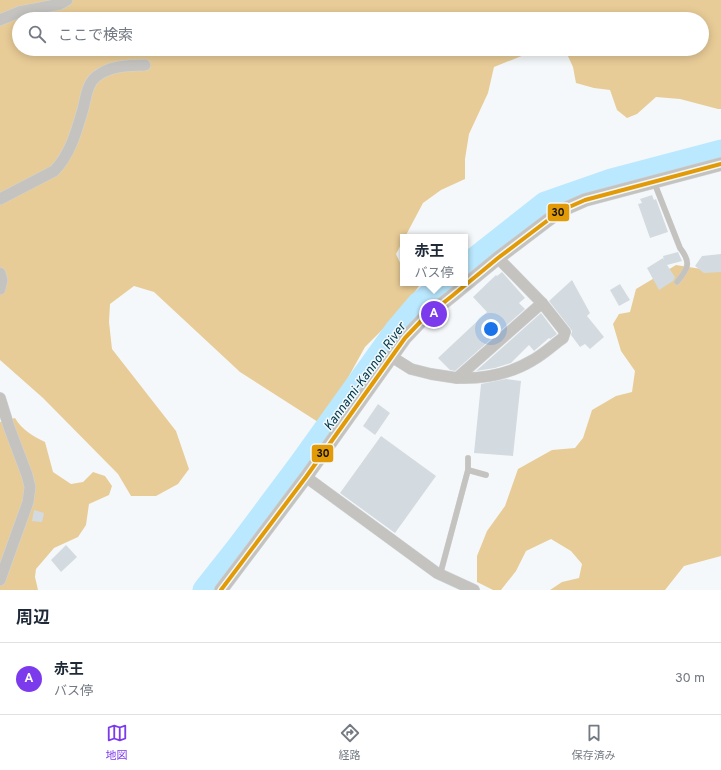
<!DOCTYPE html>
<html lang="ja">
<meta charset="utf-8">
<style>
:root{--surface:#fff;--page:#f2f2f3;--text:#1f2937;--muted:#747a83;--line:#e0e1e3;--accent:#7c3aed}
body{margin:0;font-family:Overpass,"Noto Sans JP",sans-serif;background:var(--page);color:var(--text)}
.you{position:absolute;left:491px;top:329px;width:14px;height:14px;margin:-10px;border:3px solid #fff;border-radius:50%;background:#1a73e8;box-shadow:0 0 0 6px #1a73e833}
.badge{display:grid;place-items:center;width:26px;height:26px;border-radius:50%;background:var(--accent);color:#fff;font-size:13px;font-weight:700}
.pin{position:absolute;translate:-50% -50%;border:2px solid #fff;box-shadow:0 1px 4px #0006}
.popup{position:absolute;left:400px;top:234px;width:68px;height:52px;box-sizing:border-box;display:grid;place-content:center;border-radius:0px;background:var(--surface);filter:drop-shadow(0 1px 3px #0005);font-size:13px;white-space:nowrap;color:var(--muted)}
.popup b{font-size:15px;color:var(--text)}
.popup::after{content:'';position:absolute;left:50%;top:100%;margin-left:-8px;border:8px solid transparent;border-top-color:var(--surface)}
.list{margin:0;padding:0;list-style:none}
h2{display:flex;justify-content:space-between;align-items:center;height:52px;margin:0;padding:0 16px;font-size:17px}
h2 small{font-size:13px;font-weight:400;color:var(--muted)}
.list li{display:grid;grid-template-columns:26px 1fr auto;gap:12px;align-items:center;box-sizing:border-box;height:72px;padding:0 16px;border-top:1px solid var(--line)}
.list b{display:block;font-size:15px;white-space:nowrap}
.list p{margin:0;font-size:13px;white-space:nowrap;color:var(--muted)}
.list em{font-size:13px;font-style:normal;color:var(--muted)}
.icon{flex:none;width:22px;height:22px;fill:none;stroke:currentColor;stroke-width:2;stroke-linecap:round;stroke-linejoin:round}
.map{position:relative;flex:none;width:721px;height:590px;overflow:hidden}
.search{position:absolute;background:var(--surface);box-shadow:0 2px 10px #0003;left:12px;right:12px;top:12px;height:44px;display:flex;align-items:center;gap:10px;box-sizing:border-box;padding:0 14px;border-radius:22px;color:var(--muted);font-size:15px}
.sheet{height:124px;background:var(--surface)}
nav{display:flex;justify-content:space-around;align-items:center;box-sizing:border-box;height:56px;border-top:1px solid var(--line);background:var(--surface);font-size:11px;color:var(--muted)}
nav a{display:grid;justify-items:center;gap:2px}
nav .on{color:var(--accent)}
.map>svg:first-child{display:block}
.forest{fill:#e8cc97;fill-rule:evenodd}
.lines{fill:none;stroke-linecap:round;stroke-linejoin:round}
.river{stroke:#bae8fe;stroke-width:23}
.building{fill:#d3dbe0}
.service-casing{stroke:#d1d5d7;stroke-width:6}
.minor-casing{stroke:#d1d5d7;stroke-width:12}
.tertiary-casing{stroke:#d1d5d7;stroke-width:14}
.service{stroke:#c5c3c0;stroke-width:5.5}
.minor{stroke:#c5c3c0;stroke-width:11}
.tertiary{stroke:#c5c3c0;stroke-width:13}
.bus-1-casing{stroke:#f2f9fd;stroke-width:7}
.bus-1{stroke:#e29b06;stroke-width:4}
.labels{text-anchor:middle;stroke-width:3;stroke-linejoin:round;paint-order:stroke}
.water-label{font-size:13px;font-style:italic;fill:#00384b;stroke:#f2f9fd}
.line-badge{stroke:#f2f9fd;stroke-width:1.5}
.pale-badge-label{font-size:11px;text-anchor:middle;font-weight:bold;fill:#111}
</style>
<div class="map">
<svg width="721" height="590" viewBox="0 0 721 590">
<rect width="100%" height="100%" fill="#f5f8fa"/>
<g class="forest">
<path d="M0,0h721v109h-3l-38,-10 -24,-2 -19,17 -10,4 -10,-8 -7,-20 -16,-2 -18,-5 -3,-16 -6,-13 -43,1 -30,12 -6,26 -19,41 -4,25v20l-24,11 -18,13 -18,34h-2v4l-7,13 7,15v14h18l-19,27 -37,37 -26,47 -21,28 -78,-50 -86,-80 -20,-6 -24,18 -1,18 3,27 64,82 13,38 -11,15 -22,12h-25l-13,-22 -75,-76 -43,-38zM19,19h683v30h-683z"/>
<path d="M676,265l45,7v284l-37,10 -19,24h-115l12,-8 17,-4 3,-14 -11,-13 -20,-12 -25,12 -10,20 -15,19h-8l-16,-8v-26l10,-25 18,-25 13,-37 34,-19 23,-2 8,-10 9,-28 24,-14 16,-4 3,-21 -14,-20 -8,-27 6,-10 11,-2 6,-23z"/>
<path d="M15,418c7,12 18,18 30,24l8,30 18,12 12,-2 10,-10 12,4 7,10 -3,9 -20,9 -3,21 -8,12 -24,11 -18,21 -1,8 3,13h-38v-168z"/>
</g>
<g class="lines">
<g class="river">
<path d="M465,266l80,-63 66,-23 110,-29"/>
<path d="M204,590l34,-43 62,-83 96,-134 22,-26 26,-21"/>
</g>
</g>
<g class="building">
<path d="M652,195l2,5 2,-1 12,33 -18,6 -12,-34 4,-1 -2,-4z"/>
<path d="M678,252l4,9 -15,4 8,12 -2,4 -14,9 -12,-22 16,-10 1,2 -1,-4z"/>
<path d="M721,254v18l-17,1 -9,-7 7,-10z"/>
<path d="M502,272l23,26 -6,5 6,6 -70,62 -5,-1 -12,-12 49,-46 -14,-15 23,-22 1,1z"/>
<path d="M572,280l18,33 -3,3 17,21 -14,12 -5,-5 -5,3 -9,-12 1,-4 -2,-3 -21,-27z"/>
<path d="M620,284l10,16 -11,6 -9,-16z"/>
<path d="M541,313l16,21 -7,5 -1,-1 -15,13 -5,-6 -18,18 -16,5 -19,3z"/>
<path d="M506,379l15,2 -8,75 -39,-3 7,-69z"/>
<path d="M378,404l12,9 -15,22 -12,-9z"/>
<path d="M381,436l55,40 -41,57 -55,-40z"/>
<path d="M34,510l10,3 -2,9 -10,-1z"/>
<path d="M66,545l11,12 -16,15 -10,-12z"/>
</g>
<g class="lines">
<g class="service-casing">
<g id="service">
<path d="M654,182l26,66c11,14 9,20 -3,34"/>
<path d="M468,470l18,5"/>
<path d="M440,575l28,-105v-12"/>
</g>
</g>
<g class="minor-casing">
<g id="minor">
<path d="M0,20l19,-8 41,-8 7,-4"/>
<path d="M0,199l54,-28c16,-16 23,-41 29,-62 3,-11 4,-26 14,-33 14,-11 32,-10 48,-11"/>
<path d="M0,273l2,7 -2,9"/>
<path d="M392,357l19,12 20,5 26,4 85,-75"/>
<path d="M457,378c27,1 53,-4 76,-18 11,-6 20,-15 30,-22l2,-6 -23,-29 -44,-45"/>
<path d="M0,398l9,29 18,48 3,12 -2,15 -28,78"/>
<path d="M306,477l131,96 37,17"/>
</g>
</g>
<g class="tertiary-casing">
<path id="tertiary" d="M221,590l85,-113 99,-139 18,-19 29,-23 46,-38 62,-47 25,-11 136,-36"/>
</g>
<use href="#service" class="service"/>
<use href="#minor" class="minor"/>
<use href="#tertiary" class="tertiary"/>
<g class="bus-1-casing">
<path id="bus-1" d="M221,590l85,-113 99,-139 18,-19 29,-23 46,-38 62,-47 25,-11 136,-36"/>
</g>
<use href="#bus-1" class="bus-1"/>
</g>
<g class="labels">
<g class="water-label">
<text transform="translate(364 376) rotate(-54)" y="5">Kannami-Kannon River</text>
</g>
</g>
<g class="line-badge">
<rect x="547" y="203" width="23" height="19" rx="4" fill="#e29b06"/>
<rect x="311" y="444" width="23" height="19" rx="4" fill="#e29b06"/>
</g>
<g class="pale-badge-label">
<text x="558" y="216">30</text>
<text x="323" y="457">30</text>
</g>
</svg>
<div class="you"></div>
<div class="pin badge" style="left:434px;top:314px">A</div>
<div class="popup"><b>赤王</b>バス停</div>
<div class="search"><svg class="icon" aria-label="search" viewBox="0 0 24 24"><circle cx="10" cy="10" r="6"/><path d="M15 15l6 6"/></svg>ここで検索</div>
</div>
<section class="sheet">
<h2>周辺<small></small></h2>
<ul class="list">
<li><span class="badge">A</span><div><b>赤王</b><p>バス停</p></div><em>30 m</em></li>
</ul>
</section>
<nav>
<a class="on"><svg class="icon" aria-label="map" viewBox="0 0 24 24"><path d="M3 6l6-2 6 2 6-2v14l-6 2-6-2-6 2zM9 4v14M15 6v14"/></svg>地図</a>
<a><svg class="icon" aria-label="directions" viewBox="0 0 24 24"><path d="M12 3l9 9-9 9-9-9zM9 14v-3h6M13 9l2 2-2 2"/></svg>経路</a>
<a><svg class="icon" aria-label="saved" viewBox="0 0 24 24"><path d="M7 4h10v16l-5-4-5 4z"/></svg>保存済み</a>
</nav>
